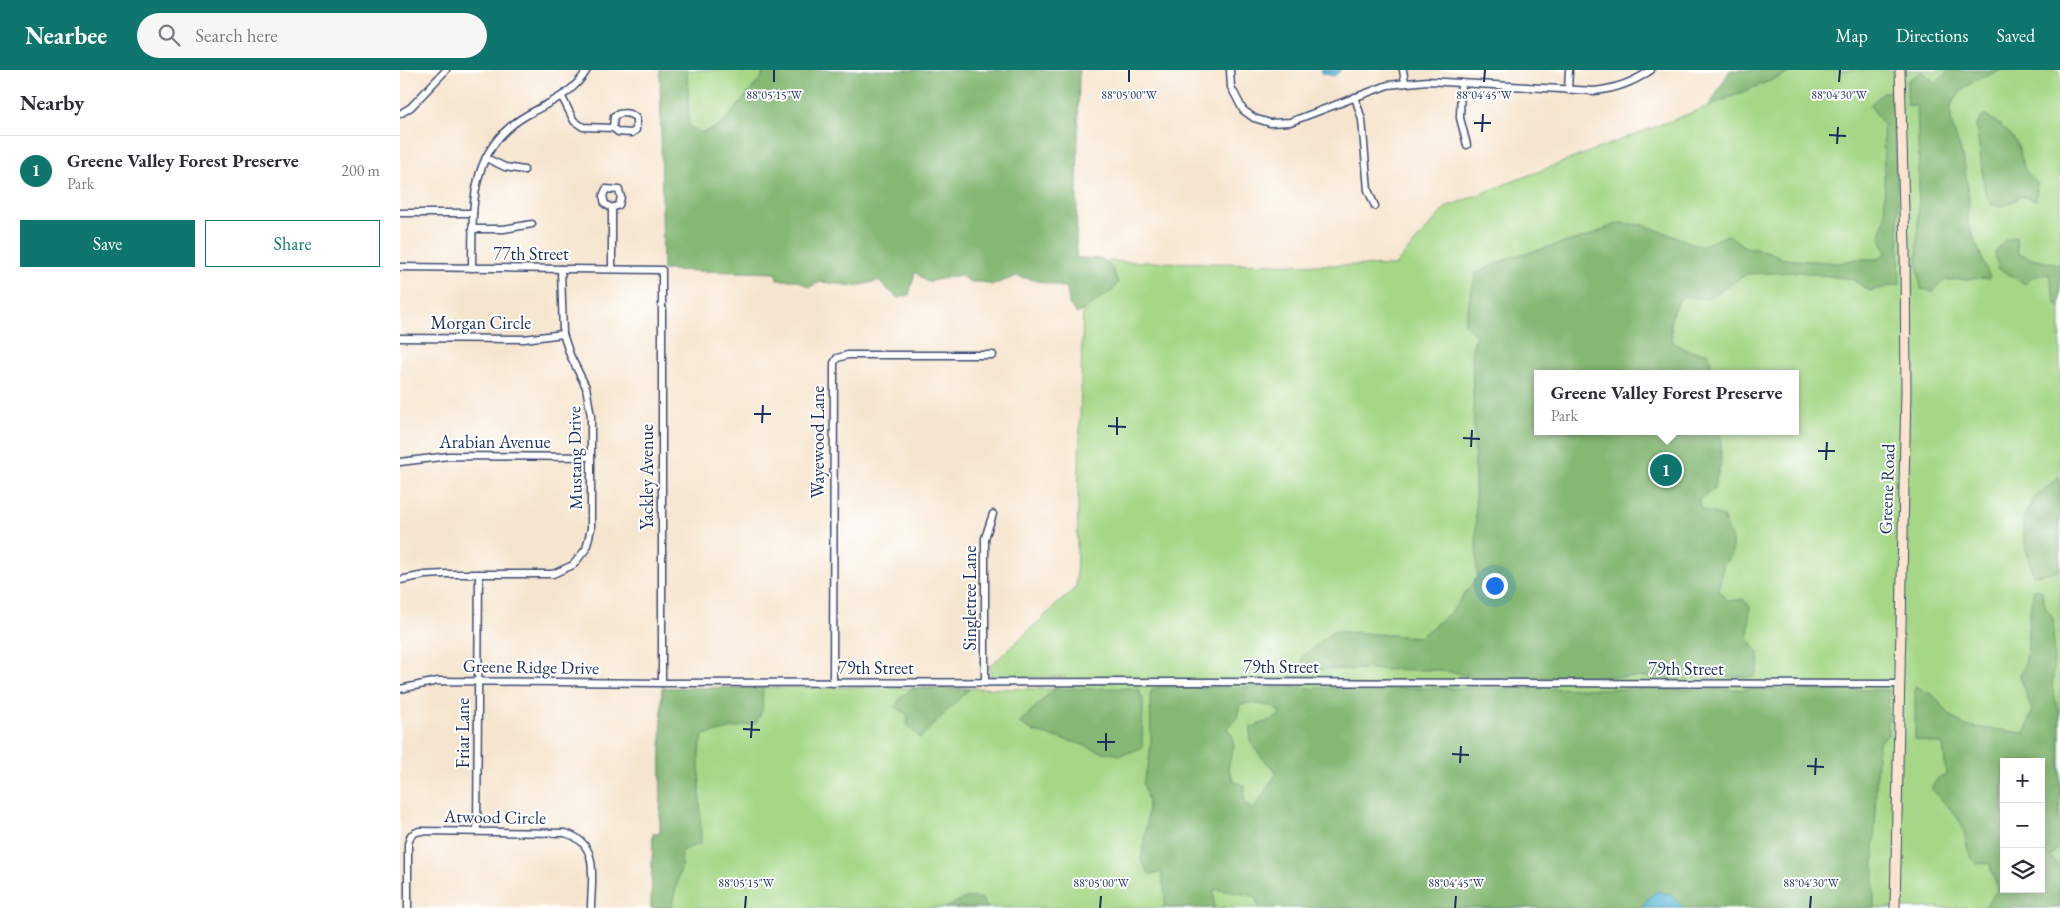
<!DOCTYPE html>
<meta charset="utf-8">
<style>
:root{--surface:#fff;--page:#f7f7f7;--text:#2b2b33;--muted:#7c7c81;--line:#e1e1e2;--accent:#0f766e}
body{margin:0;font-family:"EB Garamond",serif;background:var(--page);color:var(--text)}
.controls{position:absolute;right:15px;bottom:15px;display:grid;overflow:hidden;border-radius:0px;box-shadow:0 2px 12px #0003}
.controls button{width:45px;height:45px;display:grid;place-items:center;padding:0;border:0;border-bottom:1px solid var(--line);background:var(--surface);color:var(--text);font:25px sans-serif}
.you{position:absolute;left:1094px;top:515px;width:18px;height:18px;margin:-12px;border:4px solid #fff;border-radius:50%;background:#1a73e8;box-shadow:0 0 0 8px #1a73e833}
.badge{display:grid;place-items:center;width:32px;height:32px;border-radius:50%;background:var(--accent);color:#fff;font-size:16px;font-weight:700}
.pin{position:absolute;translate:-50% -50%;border:2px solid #fff;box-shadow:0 1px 5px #0006}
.popup{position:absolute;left:1134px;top:300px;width:265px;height:65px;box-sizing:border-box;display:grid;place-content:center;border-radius:0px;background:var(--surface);filter:drop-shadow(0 1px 4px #0005);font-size:16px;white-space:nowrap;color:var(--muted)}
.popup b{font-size:19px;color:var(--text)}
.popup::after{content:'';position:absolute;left:50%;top:100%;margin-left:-10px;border:10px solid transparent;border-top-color:var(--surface)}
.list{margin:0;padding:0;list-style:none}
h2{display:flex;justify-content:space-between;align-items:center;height:65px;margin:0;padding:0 20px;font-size:21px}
h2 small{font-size:16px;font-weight:400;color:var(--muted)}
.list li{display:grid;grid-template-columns:32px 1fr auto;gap:15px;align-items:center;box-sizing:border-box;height:70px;padding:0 20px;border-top:1px solid var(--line)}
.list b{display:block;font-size:19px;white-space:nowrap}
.list p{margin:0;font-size:16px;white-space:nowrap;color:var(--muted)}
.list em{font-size:16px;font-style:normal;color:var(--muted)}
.actions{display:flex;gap:10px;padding:15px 20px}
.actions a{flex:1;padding:11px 0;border:1px solid var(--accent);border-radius:0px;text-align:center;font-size:18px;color:var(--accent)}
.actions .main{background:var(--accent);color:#fff}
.icon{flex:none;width:28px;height:28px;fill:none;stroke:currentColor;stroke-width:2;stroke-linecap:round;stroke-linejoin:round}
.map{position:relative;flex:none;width:1660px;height:838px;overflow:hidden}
header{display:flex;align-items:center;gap:30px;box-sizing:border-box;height:70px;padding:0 25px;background:var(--accent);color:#fff}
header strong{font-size:24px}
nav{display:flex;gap:28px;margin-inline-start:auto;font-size:18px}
.search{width:350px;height:45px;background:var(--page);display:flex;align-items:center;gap:12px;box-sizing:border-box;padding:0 18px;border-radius:28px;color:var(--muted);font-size:19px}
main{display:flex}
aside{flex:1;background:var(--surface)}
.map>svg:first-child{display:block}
.green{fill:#a5d786;stroke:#608372;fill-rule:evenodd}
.forest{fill:#84b873;stroke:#507468;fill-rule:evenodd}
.water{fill:#56b7d4;stroke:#387399}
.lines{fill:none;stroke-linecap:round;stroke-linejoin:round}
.street-casing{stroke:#3c4a6f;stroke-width:9}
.secondary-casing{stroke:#3c4a6f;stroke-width:11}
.street{stroke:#fff;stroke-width:6}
.secondary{stroke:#fde4d1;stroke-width:9}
.ticks{fill:none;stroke:#1b2f5e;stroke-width:2}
.labels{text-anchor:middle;stroke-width:4;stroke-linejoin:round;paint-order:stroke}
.street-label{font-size:18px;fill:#1b2f5e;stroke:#fff}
.ticks-label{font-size:12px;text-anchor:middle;fill:#1b2f5e;stroke:#fff;stroke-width:4;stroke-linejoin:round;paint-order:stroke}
</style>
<header>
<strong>Nearbee</strong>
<div class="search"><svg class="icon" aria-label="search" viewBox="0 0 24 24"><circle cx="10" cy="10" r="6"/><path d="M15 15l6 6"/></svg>Search here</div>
<nav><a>Map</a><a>Directions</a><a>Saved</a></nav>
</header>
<main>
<aside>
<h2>Nearby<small></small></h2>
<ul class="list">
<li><span class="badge">1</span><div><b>Greene Valley Forest Preserve</b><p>Park</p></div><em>200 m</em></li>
</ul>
<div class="actions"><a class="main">Save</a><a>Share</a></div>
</aside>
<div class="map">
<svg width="1660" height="838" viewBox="0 0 1660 838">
<rect width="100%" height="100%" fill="#fff"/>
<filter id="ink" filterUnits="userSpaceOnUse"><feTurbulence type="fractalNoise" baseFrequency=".02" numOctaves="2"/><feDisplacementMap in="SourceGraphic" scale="10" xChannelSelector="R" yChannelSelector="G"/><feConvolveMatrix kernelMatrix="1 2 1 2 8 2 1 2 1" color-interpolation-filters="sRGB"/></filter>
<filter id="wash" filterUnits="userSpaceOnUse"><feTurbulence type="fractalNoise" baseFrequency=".0096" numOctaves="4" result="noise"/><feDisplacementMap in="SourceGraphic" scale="20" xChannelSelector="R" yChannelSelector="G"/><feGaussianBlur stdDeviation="1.12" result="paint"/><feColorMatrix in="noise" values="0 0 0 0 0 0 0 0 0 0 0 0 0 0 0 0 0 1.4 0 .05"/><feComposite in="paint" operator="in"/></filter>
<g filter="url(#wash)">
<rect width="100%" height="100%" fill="#f6e5ce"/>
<g class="green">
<path d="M287,0h76l-1,7 -40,48 -21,8 -12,-7z"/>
<path d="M1396,0h97v6l9,-6h158v838h-1409l2,-74h7l2,-146 172,-1 220,2 12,-12 -70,1 -5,-2 -2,-9 87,-80 8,-326 312,5v-2l50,-57 263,-101zM1137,304h258v57h-258zM1604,692h37v127h-37z"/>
</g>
<g class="forest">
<path d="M260,0h27l2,56 12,7 21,-8 40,-48 1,-7h316l-3,188 27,1 9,9 6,14 -5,8 -36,24 -8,-10 -2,-16 -50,-12 -25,9 -9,-3h-13l-10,-7 -33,7 -12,-10 -6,23 -11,3 -20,-17 -22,5 -35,-4 -12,5 -12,-7h-20l-1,-7 -113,-3z"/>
<path d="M1330,0h66l-87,36z"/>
<path d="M1549,0h53l-28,11 -13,10 -10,14v17l13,39 5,38 -1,24 22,55 -45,2 -12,11 -12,-2 -4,-26 2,-86 -2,-71 -10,-1v-24l15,-10 14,12z"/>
<path d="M1493,20l2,17 5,177 -30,7 -19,-12 -52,-7 -52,2 -40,25 -24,-3c-13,15 -14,27 -10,47l16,8 20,2 3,21h-175v57h184v31l-8,28 -14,9 3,11 21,6 9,24v16l-9,9 -4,25 8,11 16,-2 7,8 -2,32c12,15 16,20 6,38h-279l-33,-7 -142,-1 3,-13 31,-25 86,6 32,-26 25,-34 -5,-229 4,-12 -12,-12 12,-51 36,-16 77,-21 29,-13 26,2 56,21 28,-11 17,12 24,5 15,7 55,4 16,-4h23l8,-6 -6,-16 5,-22 -2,-91 -13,-19 13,-12z"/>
<path d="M1584,44c12,8 24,15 32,28 10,18 1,25 21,40l-1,18 -15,-4 -14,9h-15l-7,-13 -9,-66z"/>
<path d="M1616,167l2,16 17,7 25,4v44l-4,-4 -7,-30 -17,3 -7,7 -27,-16 -3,-15 10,-13z"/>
<path d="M1660,406v93l-10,4 -17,2c-5,-20 -17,-50 -4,-69 7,-12 21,-21 31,-30z"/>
<path d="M1634,518l8,3 3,15 8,13 1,51 -2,17 6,23 2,1v134l-10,12 10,9v42h-76l14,-19 -9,-26 -13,1c-12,-15 -8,-25 -15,-40 -7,-14 -20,-24 -30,-36l7,-10 8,-4 -3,-29 -28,-6v-53l18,9 17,20 15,11 60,7 7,-22 -12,-35c11,-24 6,-32 9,-56 1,-10 3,-21 5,-32zM1604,692h37v127h-37z"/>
<path d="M363,617l-1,24 -6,12 -53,12 -4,19 2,90 -19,6 -1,17 -10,41h-20l2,-74h7l2,-146z"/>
<path d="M758,617l731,3 -1,45 -8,6 -3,12c-1,51 -4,102 -3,153l1,2h-191l-13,-13 -14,-4 -16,17h-382l-4,-12 -41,-7v19h-50l1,-12 -4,-24 -11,3 -9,-15 6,-39 1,-19 -5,-19 6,-22 2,-20 -1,-47 3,-5zM850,633l22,3 9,8 -9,6 -21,7 -1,13 8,13 19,20 -25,38 -8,-12 1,-13 -11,-5 -6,-13 6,-22 -2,-11 -5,-7 10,-10 3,-14z"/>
<path d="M513,618l56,1 -49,49 -13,-13 1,-10 -13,-8 6,-10z"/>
<path d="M733,618l5,1 5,10 -1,49 -21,7 -23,-4 -20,-8 -43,-11 -16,-9 35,-34z"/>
<path d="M565,828h16l7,10h-43z"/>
</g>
<g class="water">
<path d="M920,0h21l-7,6 -13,-3z"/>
<path d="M1257,821l14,4 13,13h-43l6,-8z"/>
</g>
</g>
<g filter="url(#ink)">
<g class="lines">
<g class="street-casing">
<g id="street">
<path d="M830,0l1,17 12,23 11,8 16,5 20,-1 98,-37 39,-4 167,10c21,-2 40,-9 57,-21"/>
<path d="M1003,0l2,12"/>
<path d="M1061,13l-1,35 7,27"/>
<path d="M1168,20l1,-20"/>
<path d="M162,27l12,24 9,6 30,1 5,4 14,1 4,-3v-12c-6,-6 -15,-6 -22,-2l-1,12"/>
<path d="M955,27l7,23 6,70 7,16"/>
<path d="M0,44l11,-7 35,-37"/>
<path d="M86,88l19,9 19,3"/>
<path d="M0,143h73"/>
<path d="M72,159h32l28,-5"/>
<path d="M0,197l262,3v413"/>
<path d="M72,198c1,-59 -5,-119 55,-153 23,-13 46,-21 60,-45"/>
<path d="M212,199v-61l-7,-4 -2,-8 3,-7 13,1 2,7 -2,8 -7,3"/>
<path d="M0,268l124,1 39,-5"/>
<path d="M0,392l49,-6 142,1"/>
<path d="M0,510l25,-5 20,-1h108l20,-9 13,-16 5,-20v-113l-5,-29 -16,-32 -7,-21 -2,-65"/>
<path d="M433,613l1,-320 3,-5 11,-3h145"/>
<path d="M585,613v-145l8,-24"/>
<path d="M0,619l38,-8 224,2 549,-1 689,2"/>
<path d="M77,761l2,-257"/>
<path d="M8,838v-64l3,-9 8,-4 146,2c36,10 26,46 26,75"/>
</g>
</g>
<g class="secondary-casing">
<path id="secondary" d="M1495,838l11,-517 -1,-144 -5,-177"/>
</g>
<use href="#street" class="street"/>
<use href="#secondary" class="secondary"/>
</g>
</g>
<path class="ticks" d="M374,12v-12M729,12v-12M1084,12l1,-12M1439,12l1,-12M1074,53h17M1082,62l1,-18M1429,65l17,1M1437,74l1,-17M354,344h17M362,353l1,-18M708,356l18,1M717,365v-18M1063,368l17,1M1071,377l1,-17M1418,381h17M1426,390l1,-18M343,659l17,1M351,668l1,-17M697,672h18M706,681v-18M1052,684l17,1M1060,693l1,-17M1407,696l17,1M1415,705l1,-17M345,838l1,-12M700,838l1,-12M1055,838l1,-12M1410,838l1,-12"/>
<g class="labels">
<g class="street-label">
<text x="131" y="190">77th Street</text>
<text x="81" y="259">Morgan Circle</text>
<text x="95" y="378">Arabian Avenue</text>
<text transform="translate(418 372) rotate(-90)" y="6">Wayewood Lane</text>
<text transform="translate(175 388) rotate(-91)" y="6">Mustang Drive</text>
<text transform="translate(247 407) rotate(-90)" y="6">Yackley Avenue</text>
<text transform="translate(1487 419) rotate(-88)" y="6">Greene Road</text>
<text transform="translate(570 528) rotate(-90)" y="6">Singletree Lane</text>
<text transform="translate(131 597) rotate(1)" y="6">Greene Ridge Drive</text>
<text x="881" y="603">79th Street</text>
<text x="476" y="604">79th Street</text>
<text x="1286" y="605">79th Street</text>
<text transform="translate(63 663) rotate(-90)" y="6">Friar Lane</text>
<text transform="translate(95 747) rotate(1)" y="6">Atwood Circle</text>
</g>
</g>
<g class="ticks-label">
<text x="374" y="29">88°05'15"W</text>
<text x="729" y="29">88°05'00"W</text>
<text x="1084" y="29">88°04'45"W</text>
<text x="1439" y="29">88°04'30"W</text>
<text x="346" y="817">88°05'15"W</text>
<text x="701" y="817">88°05'00"W</text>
<text x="1056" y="817">88°04'45"W</text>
<text x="1411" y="817">88°04'30"W</text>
</g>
</svg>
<div class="controls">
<button>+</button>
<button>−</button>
<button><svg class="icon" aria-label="layers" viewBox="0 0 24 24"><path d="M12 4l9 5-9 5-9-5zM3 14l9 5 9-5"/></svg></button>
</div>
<div class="you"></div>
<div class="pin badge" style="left:1266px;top:400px">1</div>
<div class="popup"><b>Greene Valley Forest Preserve</b>Park</div>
</div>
</main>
